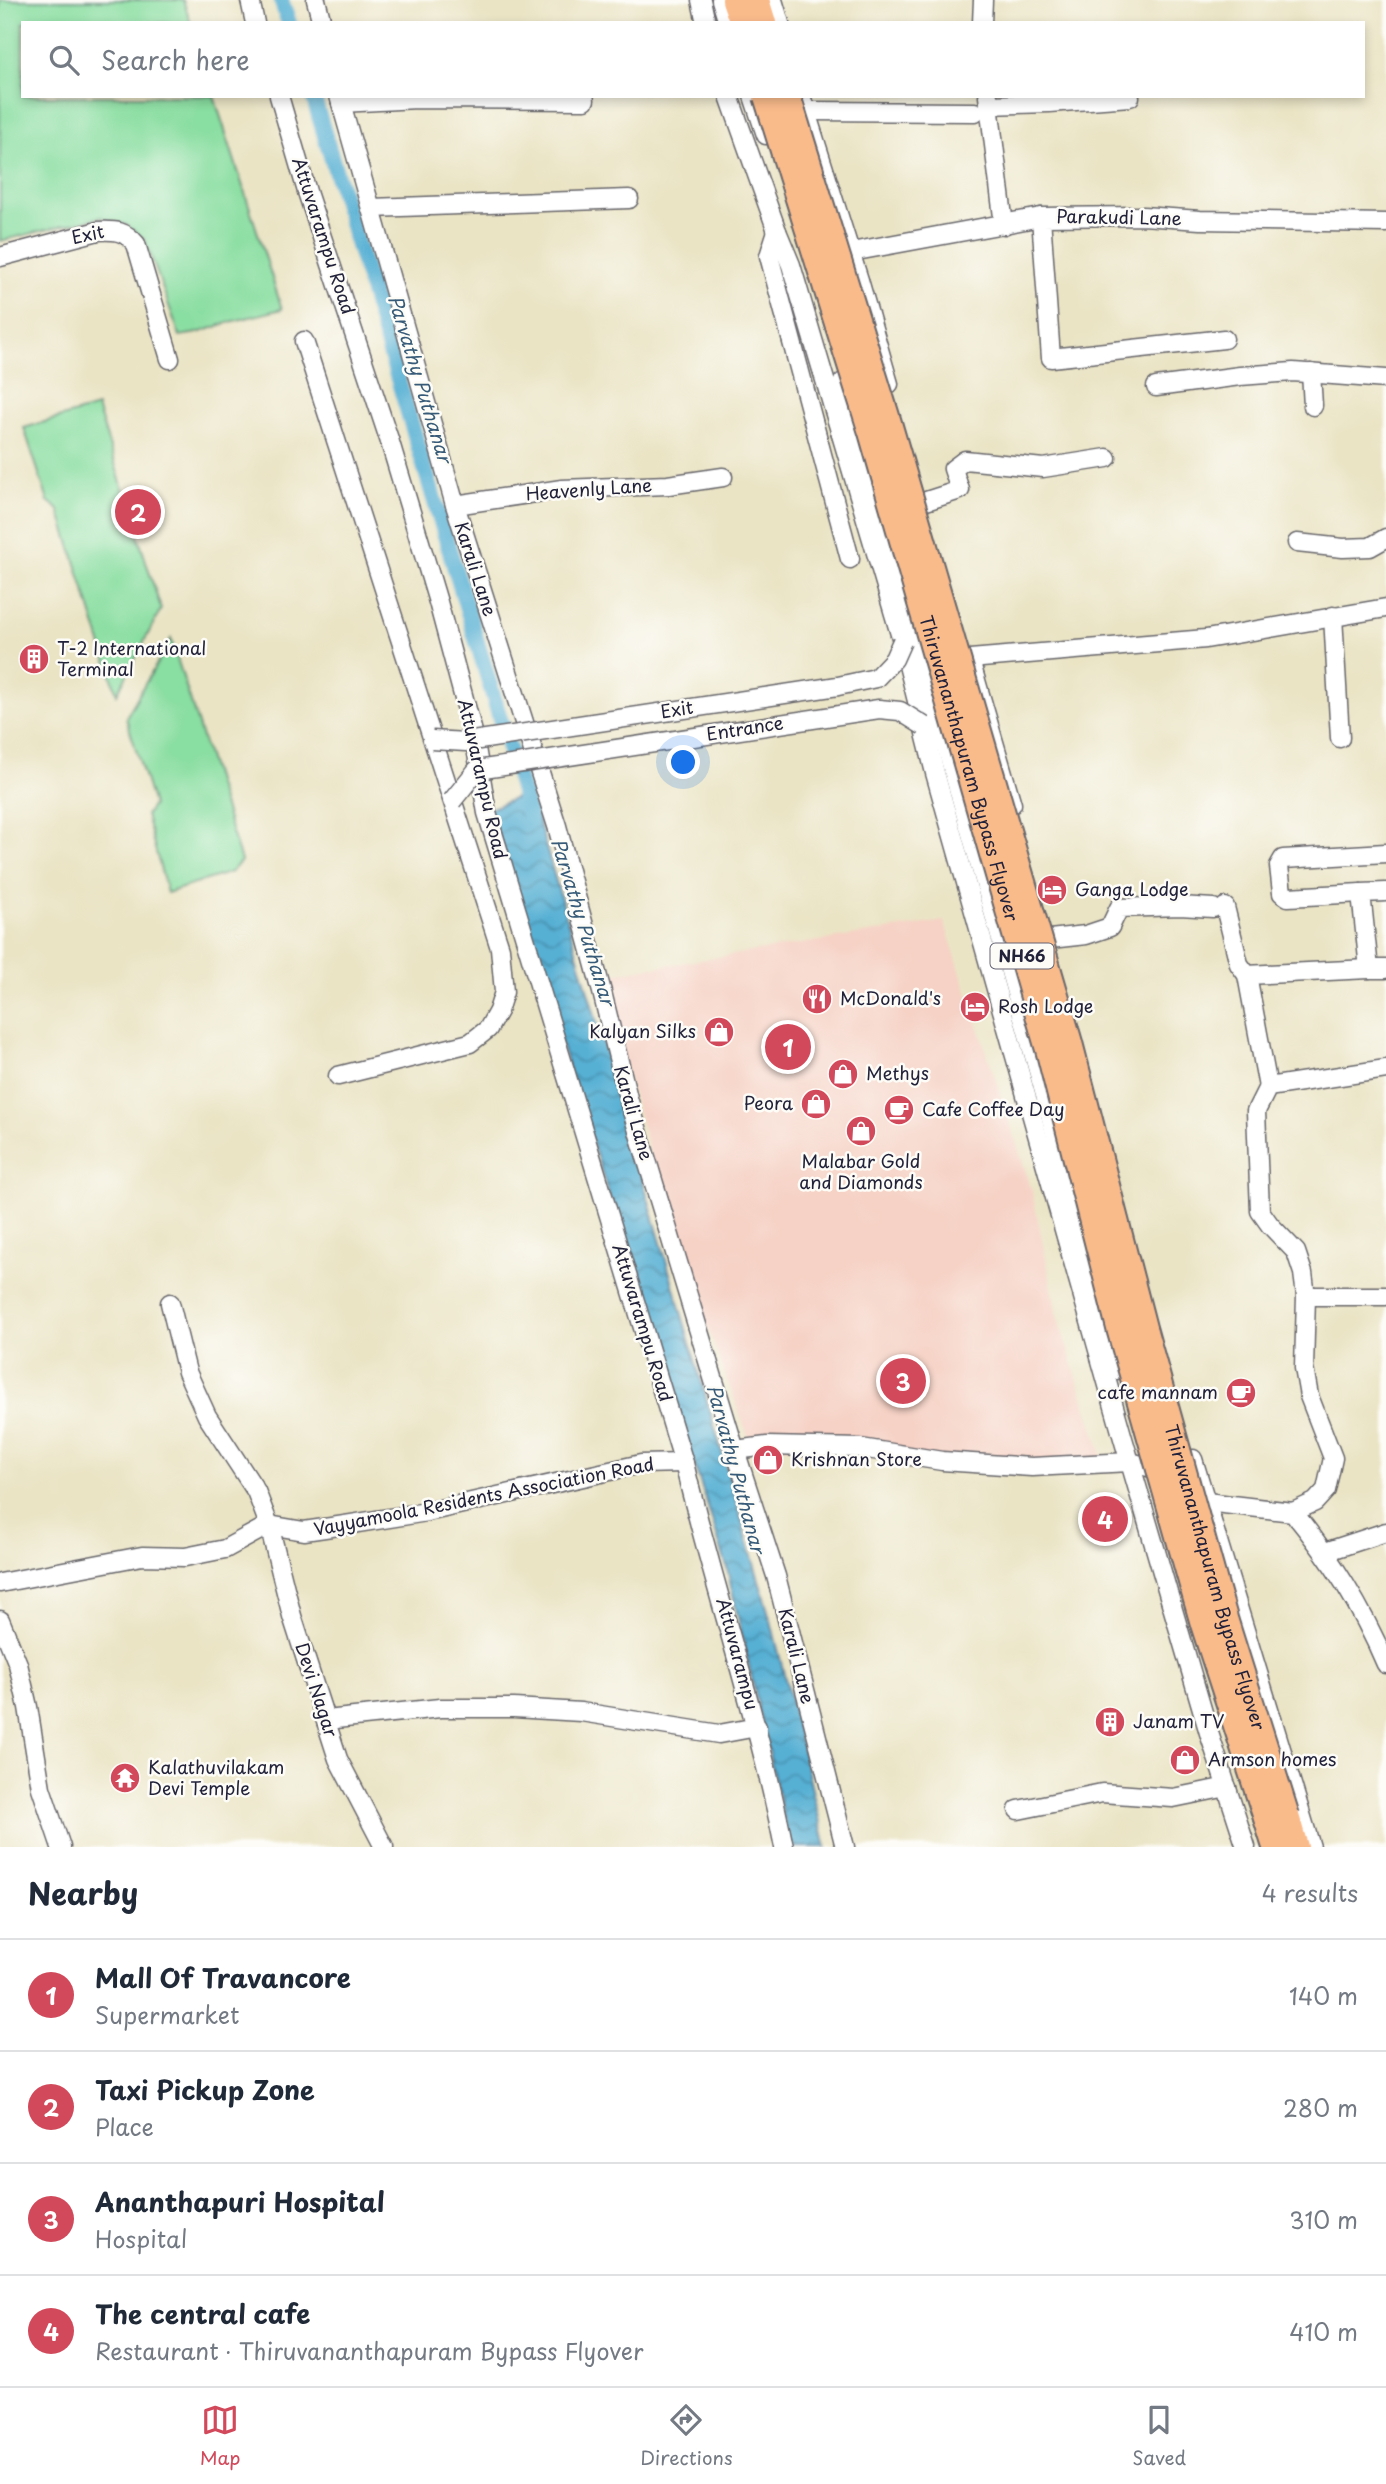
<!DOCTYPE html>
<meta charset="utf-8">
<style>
:root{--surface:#fff;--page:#f2f2f3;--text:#1f2937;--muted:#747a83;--line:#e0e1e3;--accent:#d1495b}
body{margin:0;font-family:"Playpen Sans",sans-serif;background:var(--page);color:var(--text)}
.you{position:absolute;left:684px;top:763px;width:24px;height:24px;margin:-18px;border:5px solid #fff;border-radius:50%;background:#1a73e8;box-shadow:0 0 0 10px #1a73e833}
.badge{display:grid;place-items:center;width:46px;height:46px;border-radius:50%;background:var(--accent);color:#fff;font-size:23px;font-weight:700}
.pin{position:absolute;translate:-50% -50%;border:4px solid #fff;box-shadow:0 2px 7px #0006}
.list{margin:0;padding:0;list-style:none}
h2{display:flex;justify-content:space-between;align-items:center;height:91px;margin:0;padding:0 28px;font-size:30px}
h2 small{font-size:23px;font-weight:400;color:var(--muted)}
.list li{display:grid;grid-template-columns:46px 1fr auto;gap:21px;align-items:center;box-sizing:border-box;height:112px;padding:0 28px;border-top:2px solid var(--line)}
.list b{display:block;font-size:26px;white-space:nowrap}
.list p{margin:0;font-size:23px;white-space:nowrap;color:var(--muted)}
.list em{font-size:23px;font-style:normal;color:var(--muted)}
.icon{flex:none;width:38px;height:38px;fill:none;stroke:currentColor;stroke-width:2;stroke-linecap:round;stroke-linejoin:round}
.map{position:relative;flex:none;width:1386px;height:1847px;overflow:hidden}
.search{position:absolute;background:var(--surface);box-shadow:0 4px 10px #0003;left:21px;right:21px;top:21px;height:77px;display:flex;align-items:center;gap:18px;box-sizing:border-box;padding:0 24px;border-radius:0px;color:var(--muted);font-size:26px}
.sheet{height:539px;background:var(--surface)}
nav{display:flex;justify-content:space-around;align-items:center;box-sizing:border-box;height:98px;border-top:2px solid var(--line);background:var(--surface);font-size:19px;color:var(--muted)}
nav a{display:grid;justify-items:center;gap:4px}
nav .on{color:var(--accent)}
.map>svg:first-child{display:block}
.built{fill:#f6d1c5}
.green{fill:#89dea1;stroke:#56806e;stroke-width:2}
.water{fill:url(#water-waves);stroke:#3c6988;stroke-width:2}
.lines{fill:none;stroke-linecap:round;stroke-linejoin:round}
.canal{stroke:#56b0d4;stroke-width:16}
.minor-casing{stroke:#68666b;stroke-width:21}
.highway-casing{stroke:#68666b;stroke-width:30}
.minor{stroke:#fff;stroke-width:18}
.highway{stroke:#fabb8b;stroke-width:26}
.minor-bridge-casing{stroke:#68666b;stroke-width:21;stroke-linecap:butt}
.highway-bridge-casing{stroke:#68666b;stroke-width:30;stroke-linecap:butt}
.minor-bridge{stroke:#fff;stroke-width:18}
.highway-bridge{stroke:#fabb8b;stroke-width:26}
.labels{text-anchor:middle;stroke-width:5;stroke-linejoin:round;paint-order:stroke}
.shield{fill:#fdfcf7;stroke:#646373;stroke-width:2}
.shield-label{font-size:16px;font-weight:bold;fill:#22223b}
.street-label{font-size:18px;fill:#22223b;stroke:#fdfcf7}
.poi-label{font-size:18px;fill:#22223b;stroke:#fdfcf7;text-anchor:start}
.water-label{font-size:19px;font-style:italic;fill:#375b78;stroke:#fdfcf7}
</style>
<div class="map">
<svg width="1386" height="1847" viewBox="0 0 1386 1847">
<defs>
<pattern id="water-waves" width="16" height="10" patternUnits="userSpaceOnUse" patternTransform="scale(1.75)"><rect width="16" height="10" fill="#56b0d4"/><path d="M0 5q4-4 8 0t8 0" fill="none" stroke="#478fad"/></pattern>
</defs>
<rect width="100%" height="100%" fill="#fdfcf7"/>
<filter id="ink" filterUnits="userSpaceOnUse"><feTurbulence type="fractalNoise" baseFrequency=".0143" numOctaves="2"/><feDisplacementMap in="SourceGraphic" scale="14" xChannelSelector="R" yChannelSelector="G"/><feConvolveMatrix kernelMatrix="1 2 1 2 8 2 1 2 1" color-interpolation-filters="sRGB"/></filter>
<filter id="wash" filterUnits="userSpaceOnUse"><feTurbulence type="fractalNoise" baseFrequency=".00686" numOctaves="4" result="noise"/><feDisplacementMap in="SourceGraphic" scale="28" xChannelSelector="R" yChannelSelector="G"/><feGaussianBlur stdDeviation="1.57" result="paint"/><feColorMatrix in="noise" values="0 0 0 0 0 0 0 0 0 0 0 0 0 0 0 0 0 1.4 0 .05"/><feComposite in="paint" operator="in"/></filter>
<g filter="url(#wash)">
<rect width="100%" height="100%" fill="#eae4c5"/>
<path class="built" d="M944,921l88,270 27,131 45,139 -161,2 -192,-19 -81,-218 -70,-250z"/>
<g class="green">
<path d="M0,0h183l8,23h-168v73h191l68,213 -52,13 -32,11 -18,3 -35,-96 -18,-15 -27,-8 -100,24z"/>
<path d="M97,407l64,202 -44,85 -58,-184 -11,-9 -24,-73z"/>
<path d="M171,639l70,222 -10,11 -64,21 -21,-78 7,-10 -27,-88z"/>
</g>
<path class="water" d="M530,792l242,833 54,222h-36l-64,-283 -239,-754z"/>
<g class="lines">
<g class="canal">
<path d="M281,0l8,23"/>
<path d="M313,96l216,719"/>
</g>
</g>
</g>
<g filter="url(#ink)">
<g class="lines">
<g class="minor-casing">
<g id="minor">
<path d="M250,0l5,23"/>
<path d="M316,0l6,23"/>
<path d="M701,0l5,23"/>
<path d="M721,0l7,23"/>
<path d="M773,0l7,23"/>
<path d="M982,23l1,-23"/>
<path d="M279,96l29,99 81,244 49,163 36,134 13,77 197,650c31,129 74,254 100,384"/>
<path d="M339,96l116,409 102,321 45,166 26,106 107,352 41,126 69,271"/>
<path d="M729,96l48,135 14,34 111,376 33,132 187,662 87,298 37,114"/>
<path d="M753,96l13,39"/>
<path d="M801,96l58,184 30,104"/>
<path d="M988,96l1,9 60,-2 81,-6"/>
<path d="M341,103l76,-4 168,1"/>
<path d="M989,105l15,120"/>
<path d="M806,111l169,1"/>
<path d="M371,208l258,-9"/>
<path d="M777,231l-8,25 81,303"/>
<path d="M851,252l190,-35"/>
<path d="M0,257l98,-26c18,-1 27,0 38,13l34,115"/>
<path d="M1224,339l-173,19 -10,-141 102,-1 57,4 186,3"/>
<path d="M304,341l196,607 4,44 -6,19 -10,18 -18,14 -132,33"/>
<path d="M1311,373l2,33"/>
<path d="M843,382l202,713 71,275"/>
<path d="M1156,387l84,-11 53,-4 93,7"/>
<path d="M923,502l37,-12 -7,-21 12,-9 78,8 64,-10"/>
<path d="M455,505l107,-16 106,-4 55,-8"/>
<path d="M1297,543l46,5 27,-1 16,-9"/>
<path d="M1333,616l7,122"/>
<path d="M970,659l236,-20 180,-31"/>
<path d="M970,660l42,144"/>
<path d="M1386,892l-25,1 8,76h17"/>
<path d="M1361,893l-73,4 -6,-4 -3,-27 4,-7 103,-6"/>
<path d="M1225,907l14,57 8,11 21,112"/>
<path d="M1050,939l36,-4 24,-8 9,-19 61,-2 33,2"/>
<path d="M1247,975l122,-6"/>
<path d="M1306,1296h80"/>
<path d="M170,1303l17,69 20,44 49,75 13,34 23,91 46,143 46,88"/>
<path d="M735,1450l32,-4 94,2 81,13 90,6 98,-5 22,6 17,-4"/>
<path d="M1193,1459l118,388"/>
<path d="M1197,1498l9,4 87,10c40,49 68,94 93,152"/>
<path d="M1293,1512l22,-10 11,-12 7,-32 -24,-62 -5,-28 2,-72 -3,-23 -7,-21 -26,-27 -10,-14 -4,-100 12,-24 118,-18"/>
<path d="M1325,1552l61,-20"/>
<path d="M0,1583l142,-27 43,1 40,-8 44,-24 35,6 41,-6 82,-13 214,-48 43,-1"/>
<path d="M0,1620l18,44 10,43 13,81 20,59"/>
<path d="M326,1720l114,-12h74l67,4 138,22 38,-7"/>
<path d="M1018,1810l84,-17 71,5 54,-11"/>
</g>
</g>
<g class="highway-casing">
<g id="highway">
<path d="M735,0l8,23"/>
<path d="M756,0l7,23"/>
<path d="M1286,1816l9,31"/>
<path d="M1267,1818l9,29"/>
</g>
</g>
<use href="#minor" class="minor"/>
<use href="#highway" class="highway"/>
<g class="minor-bridge-casing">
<g id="minor-bridge">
<path d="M432,740l34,2 372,-56 38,-8 18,-19 8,-18"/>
<path d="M452,801l25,-31 402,-61 21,2 24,15"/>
</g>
</g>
<g class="highway-bridge-casing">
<g id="highway-bridge">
<path id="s1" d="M767,96l105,336 178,621 71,279 83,292 63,194"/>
<path id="s2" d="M787,96l101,327 181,620 74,285 82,294 61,194"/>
</g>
</g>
<use href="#minor-bridge" class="minor-bridge"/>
<use href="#highway-bridge" class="highway-bridge"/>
</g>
</g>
<defs>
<g id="building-disc" transform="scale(1.575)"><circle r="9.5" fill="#d1495b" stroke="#fdfcf7"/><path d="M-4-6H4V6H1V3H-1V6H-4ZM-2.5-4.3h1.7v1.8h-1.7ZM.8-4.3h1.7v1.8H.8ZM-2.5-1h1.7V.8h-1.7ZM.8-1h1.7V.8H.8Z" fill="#fff"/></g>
<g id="hotel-disc" transform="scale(1.575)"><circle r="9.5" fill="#d1495b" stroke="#fdfcf7"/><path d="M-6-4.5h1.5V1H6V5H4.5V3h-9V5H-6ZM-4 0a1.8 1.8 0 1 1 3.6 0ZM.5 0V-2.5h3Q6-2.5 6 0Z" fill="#fff"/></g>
<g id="restaurant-disc" transform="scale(1.575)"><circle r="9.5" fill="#d1495b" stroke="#fdfcf7"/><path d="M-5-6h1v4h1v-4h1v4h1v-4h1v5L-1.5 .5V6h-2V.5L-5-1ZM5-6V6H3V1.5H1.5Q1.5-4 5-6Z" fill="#fff"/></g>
<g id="shop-disc" transform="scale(1.575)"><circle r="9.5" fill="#d1495b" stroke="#fdfcf7"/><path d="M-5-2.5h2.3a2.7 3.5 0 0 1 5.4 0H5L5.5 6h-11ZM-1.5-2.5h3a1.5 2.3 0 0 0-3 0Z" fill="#fff"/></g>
<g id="cafe-disc" transform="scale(1.575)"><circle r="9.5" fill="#d1495b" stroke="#fdfcf7"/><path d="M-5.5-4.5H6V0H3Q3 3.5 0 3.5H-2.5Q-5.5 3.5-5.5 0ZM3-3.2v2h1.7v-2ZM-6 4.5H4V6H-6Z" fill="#fff"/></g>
<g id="temple-disc" transform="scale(1.575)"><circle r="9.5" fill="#d1495b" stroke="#fdfcf7"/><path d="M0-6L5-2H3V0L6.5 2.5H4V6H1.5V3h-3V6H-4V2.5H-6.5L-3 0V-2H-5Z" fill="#fff"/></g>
</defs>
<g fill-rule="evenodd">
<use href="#building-disc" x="34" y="659"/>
<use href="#hotel-disc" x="1052" y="890"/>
<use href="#restaurant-disc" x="817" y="999"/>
<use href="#hotel-disc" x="975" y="1007"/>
<use href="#shop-disc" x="719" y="1032"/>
<use href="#shop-disc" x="843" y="1074"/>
<use href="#shop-disc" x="816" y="1104"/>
<use href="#cafe-disc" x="899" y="1110"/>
<use href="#shop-disc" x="861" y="1131"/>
<use href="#cafe-disc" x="1241" y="1393"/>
<use href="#shop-disc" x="768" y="1460"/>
<use href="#building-disc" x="1110" y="1722"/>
<use href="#shop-disc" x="1185" y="1760"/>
<use href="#temple-disc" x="125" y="1778"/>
</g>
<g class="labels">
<rect class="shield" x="990.5" y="943.5" width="63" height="25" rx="5"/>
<g class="shield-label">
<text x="1022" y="962">NH66</text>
</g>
<g class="street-label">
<text transform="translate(1119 218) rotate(1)" y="6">Parakudi Lane</text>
<text transform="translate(88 235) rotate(-12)" y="6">Exit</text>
<text transform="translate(323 236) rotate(72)" y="6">Attuvarampu Road</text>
<text transform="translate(589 490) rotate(-4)" y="6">Heavenly Lane</text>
<text transform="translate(475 569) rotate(72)" y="6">Karali Lane</text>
<text transform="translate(677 710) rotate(-9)" y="6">Exit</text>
<text transform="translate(745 729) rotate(-9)" y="6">Entrance</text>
<text dy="6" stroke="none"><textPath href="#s1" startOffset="702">Thiruvananthapuram Bypass Flyover</textPath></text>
<text transform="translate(482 779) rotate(77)" y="6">Attuvarampu Road</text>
<text transform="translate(633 1113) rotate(74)" y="6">Karali Lane</text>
<text transform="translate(642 1323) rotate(73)" y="6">Attuvarampu Road</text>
<text transform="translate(484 1497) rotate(-11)" y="6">Vayyamoola Residents Association Road</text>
<text dy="6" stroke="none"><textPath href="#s2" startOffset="1542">Thiruvananthapuram Bypass Flyover</textPath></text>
<text transform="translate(737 1654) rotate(75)" y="6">Attuvarampu</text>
<text transform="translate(796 1656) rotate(76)" y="6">Karali Lane</text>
<text transform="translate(316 1690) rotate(72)" y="6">Devi Nagar</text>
</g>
<g class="poi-label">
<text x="57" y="655">T-2 International<tspan x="57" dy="21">Terminal</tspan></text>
<text x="1075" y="896">Ganga Lodge</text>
<text x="840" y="1005">McDonald's</text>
<text x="998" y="1013">Rosh Lodge</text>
<text x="696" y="1038" text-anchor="end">Kalyan Silks</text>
<text x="866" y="1080">Methys</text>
<text x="793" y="1110" text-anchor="end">Peora</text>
<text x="922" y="1116">Cafe Coffee Day</text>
<text x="861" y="1168" text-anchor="middle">Malabar Gold<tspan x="861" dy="21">and Diamonds</tspan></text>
<text x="1218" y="1399" text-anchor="end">cafe mannam</text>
<text x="791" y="1466">Krishnan Store</text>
<text x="1133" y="1728">Janam TV</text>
<text x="1208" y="1766">Armson homes</text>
<text x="148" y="1774">Kalathuvilakam<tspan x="148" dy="21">Devi Temple</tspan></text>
</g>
<g class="water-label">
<text transform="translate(420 379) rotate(73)" y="7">Parvathy Puthanar</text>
<text transform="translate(583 922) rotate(73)" y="7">Parvathy Puthanar</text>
<text transform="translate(736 1469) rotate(75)" y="7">Parvathy Puthanar</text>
</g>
</g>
</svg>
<div class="you"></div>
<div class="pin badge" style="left:788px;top:1047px">1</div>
<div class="pin badge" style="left:138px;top:512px">2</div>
<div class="pin badge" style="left:903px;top:1381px">3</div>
<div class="pin badge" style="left:1105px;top:1519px">4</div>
<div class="search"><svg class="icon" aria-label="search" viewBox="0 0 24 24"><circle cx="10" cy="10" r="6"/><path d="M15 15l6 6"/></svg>Search here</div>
</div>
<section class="sheet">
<h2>Nearby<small>4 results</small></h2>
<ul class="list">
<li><span class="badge">1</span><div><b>Mall Of Travancore</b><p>Supermarket</p></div><em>140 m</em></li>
<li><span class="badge">2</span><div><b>Taxi Pickup Zone</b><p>Place</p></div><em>280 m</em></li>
<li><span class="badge">3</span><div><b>Ananthapuri Hospital</b><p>Hospital</p></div><em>310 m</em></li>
<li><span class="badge">4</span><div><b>The central cafe</b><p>Restaurant · Thiruvananthapuram Bypass Flyover</p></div><em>410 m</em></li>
</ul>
</section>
<nav>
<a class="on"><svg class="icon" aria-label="map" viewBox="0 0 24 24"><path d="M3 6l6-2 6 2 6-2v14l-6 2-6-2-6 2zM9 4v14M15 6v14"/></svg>Map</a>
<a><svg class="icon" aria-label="directions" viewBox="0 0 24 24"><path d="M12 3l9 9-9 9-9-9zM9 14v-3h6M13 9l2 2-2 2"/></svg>Directions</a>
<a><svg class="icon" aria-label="saved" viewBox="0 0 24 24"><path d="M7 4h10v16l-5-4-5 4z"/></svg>Saved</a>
</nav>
